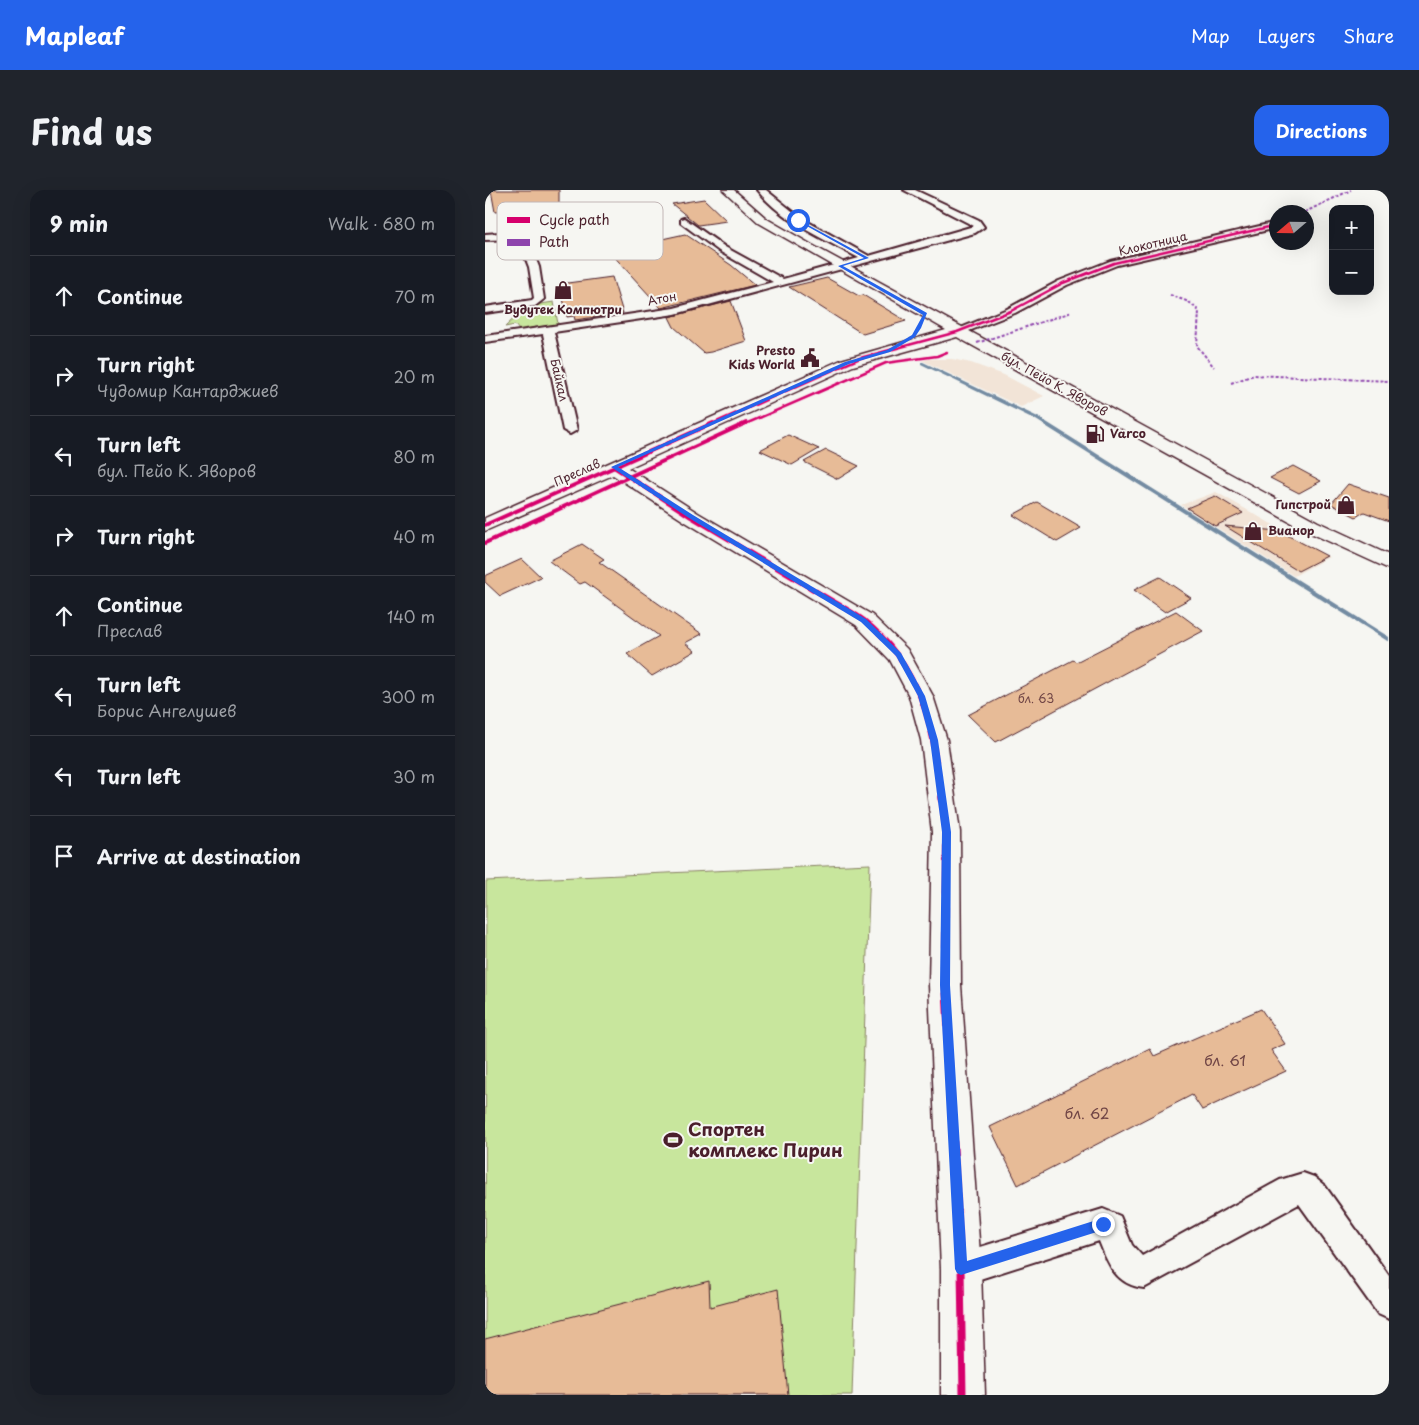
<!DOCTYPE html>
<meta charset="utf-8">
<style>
:root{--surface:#171b24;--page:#20242c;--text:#f1f3f6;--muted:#9ea1a6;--line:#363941;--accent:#2563eb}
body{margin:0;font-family:"Playpen Sans",sans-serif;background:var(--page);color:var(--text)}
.controls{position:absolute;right:15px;top:15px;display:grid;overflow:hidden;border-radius:10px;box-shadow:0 5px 20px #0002}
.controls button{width:45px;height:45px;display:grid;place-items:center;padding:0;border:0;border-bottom:1px solid var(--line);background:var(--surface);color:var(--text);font:25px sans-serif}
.compass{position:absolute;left:784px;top:15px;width:45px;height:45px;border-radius:50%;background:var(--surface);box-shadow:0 5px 20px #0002;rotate:250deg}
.stop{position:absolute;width:15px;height:15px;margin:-11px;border:4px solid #2563eb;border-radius:50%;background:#fff}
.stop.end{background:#2563eb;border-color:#fff;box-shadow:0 1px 5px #0008}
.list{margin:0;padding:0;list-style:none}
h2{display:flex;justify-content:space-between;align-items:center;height:65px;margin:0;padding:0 20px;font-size:21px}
h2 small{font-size:16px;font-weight:400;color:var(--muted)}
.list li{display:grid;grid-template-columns:32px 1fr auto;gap:15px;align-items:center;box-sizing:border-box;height:80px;padding:0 20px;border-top:1px solid var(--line)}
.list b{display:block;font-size:19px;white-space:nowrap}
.list p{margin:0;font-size:16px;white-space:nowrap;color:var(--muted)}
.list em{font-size:16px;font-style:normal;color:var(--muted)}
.icon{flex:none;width:28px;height:28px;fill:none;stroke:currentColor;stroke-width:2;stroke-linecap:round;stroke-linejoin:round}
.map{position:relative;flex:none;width:904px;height:1205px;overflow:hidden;border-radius:15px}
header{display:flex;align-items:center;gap:30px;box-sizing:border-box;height:70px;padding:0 25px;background:var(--accent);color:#fff}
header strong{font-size:24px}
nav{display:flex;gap:28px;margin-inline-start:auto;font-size:18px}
.intro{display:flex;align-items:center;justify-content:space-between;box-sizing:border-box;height:120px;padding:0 30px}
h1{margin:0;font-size:35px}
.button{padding:12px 22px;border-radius:15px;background:var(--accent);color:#fff;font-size:18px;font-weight:700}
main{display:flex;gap:30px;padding:0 30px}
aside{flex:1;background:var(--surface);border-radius:15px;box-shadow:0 5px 20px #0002}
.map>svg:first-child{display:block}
.built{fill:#f2e4d7}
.green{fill:#c8e69d;stroke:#898264}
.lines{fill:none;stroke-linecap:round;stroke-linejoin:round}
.stream{fill:#738ba2;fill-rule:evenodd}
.building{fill:#e7bb97;stroke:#4a1f2b}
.street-casing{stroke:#4a1f2b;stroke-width:4}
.secondary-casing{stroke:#4a1f2b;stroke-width:3}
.street{fill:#f6f6f2;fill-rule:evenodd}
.secondary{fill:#f6f6f2;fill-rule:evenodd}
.quiet{stroke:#8e44ad;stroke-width:2;stroke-dasharray:3 2;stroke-linecap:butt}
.cycleway-far4-casing{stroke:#f6f6f2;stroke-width:4}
.cycleway-far3-casing{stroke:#f6f6f2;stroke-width:6}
.cycleway-far2-casing{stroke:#f6f6f2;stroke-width:7}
.cycleway-far1-casing{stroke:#f6f6f2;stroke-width:9}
.cycleway-casing{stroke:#f6f6f2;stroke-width:10}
.cycleway-far4{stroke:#d6006c;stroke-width:2.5}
.cycleway-far3{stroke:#d6006c;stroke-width:4}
.cycleway-far2{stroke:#d6006c;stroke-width:4.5}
.cycleway-far1{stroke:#d6006c;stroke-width:5.5}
.cycleway{stroke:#d6006c;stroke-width:7}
.route{fill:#2563eb}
.labels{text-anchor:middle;stroke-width:4;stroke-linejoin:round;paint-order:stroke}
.far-street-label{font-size:12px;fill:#4a1f2b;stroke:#f6f6f2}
.far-poi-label{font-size:12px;font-weight:bold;fill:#4a1f2b;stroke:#f6f6f2;text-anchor:end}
.number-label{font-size:12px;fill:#714646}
.near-number-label{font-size:15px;fill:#714646}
.near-poi-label{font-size:18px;font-weight:bold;fill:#4a1f2b;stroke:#f6f6f2;text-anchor:start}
.key{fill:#f6f6f2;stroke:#c2b6b6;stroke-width:1}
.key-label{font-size:14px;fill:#4a1f2b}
</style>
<header>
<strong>Mapleaf</strong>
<nav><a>Map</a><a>Layers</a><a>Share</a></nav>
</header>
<div class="intro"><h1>Find us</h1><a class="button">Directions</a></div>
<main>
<aside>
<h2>9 min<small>Walk · 680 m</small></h2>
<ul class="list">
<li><svg class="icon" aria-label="ahead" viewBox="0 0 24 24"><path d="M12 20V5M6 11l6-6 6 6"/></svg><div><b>Continue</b></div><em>70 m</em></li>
<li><svg class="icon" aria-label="right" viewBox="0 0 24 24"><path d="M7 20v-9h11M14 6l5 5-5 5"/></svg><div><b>Turn right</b><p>Чудомир Кантарджиев</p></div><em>20 m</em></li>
<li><svg class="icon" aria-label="left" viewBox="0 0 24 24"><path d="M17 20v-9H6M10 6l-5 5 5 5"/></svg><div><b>Turn left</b><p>бул. Пейо К. Яворов</p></div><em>80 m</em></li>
<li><svg class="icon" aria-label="right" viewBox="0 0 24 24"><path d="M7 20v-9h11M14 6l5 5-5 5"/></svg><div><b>Turn right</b></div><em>40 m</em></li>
<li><svg class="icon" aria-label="ahead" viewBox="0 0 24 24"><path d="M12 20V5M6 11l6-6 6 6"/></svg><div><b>Continue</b><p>Преслав</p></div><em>140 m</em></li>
<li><svg class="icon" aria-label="left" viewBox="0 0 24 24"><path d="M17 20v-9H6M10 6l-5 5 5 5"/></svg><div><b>Turn left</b><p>Борис Ангелушев</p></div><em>300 m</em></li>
<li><svg class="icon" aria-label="left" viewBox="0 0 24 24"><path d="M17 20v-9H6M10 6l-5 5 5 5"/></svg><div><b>Turn left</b></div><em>30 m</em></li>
<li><svg class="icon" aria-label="arrive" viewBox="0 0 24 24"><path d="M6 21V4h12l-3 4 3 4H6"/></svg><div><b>Arrive at destination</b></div></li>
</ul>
</aside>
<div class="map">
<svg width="904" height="1205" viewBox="0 0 904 1205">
<rect width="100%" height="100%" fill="#f6f6f2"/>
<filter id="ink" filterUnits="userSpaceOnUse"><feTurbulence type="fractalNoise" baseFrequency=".02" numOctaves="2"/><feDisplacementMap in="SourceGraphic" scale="10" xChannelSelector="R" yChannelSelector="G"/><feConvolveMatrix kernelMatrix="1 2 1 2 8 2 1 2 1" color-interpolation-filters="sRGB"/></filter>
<g filter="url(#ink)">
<g class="built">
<path d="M434,169h33l19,4 33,12 40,21 -23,11z"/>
<path d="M731,302l113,65 -35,19 -113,-71z"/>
</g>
<g class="green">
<path d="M69,112l4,22 -39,6 -4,-5 -10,2 22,-21z"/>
<path d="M385,674l-18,531h-367l1,-514z"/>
</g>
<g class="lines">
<path class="stream" d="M438,172l117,56 349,219v5l-353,-222 -115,-56v-2z"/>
</g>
<g class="building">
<path d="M6,0h68v16l-64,6z"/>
<path d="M219,9l23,22 -29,4 -26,-21z"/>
<path d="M200,44l46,31 24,20 -94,23 -51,-56 48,-8 -5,-3z"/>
<path d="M127,87l11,36 -48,7 -1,-4 -7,1 -7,-33z"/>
<path d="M342,88l32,18 4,-1 43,26 -43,13 -74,-47z"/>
<path d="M246,111l15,40 -35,11 -7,1 -30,-26 -5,-10z"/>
<path d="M303,245l31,14 -27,16 -32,-15z"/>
<path d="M341,260l33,16 -21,13 -34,-17z"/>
<path d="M808,276l28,15 -22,12 -29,-15z"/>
<path d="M863,294l41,14v23l-25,-9 -8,5 -25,-13z"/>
<path d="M730,306l28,17 -28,13 -28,-18z"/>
<path d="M552,312l44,26 -24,14 -44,-27z"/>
<path d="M740,336l54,5 48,25 -29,15z"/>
<path d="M97,354l22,15 -5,3 103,72 -17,9 10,8 -43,25 -25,-22 32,-18 -74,-54 -5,2 -31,-23z"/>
<path d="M37,369l19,18 -41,19 -15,-14v-6z"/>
<path d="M675,387l31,21 -26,14 -31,-22z"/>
<path d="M691,421l27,20 -207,111 -28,-27 105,-55 3,2z"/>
<path d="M776,819l24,35 -14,6 15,21 -84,39 -10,-15 -174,90 -28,-58 160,-78 4,7z"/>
<path d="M224,1091l1,26 68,-18 10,106h-303v-56z"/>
</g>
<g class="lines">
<g class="street-casing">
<g id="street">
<path d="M272,0h9l35,28 68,38 105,-30 -70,-36h11l64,30 5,7 -9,6 -300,81 -121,18 23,98 -7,4 -7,-4 -20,-96 -58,8v-6l189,-28 99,-26 -54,-31 -38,-28v-4l3,-1 41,29 58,32 76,-21c-35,-19 -76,-36 -102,-68z"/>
<path d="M792,32v6l-160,37 -50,20 -52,28 -54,21 -4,1 -6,-3 56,-23 52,-28 51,-20z"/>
<path d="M30,42l12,5 12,30 5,32 -9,7 -50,7v-6l47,-7 2,-2 -5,-31 -11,-28 -33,1v-6z"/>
<path d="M818,983l11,4 11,9 64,90v43l-11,-5 -79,-110 -155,84c-28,-3 -36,-24 -45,-47l-138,44 -11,-5 -5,-11 5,-11 11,-5 142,-44 17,7 12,29 10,11 138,-76z"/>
</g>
</g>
<g class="secondary-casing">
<path id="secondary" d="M238,0h11l33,29 45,26 506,277 71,33v14l-85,-39 -347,-193 -104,29 -225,102 70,45 174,102 35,34 26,47 14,44 13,92 1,153 20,284 4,126h-44v-126l-12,-284 3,-153 -11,-92 -12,-44 -19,-36 -34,-35 -172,-104 -71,-46 -128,56v-13l356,-158 105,-30 -187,-107z"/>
</g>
<use href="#street" class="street"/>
<use href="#secondary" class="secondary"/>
<g class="quiet">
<path d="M820,22l46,-22"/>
<path d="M685,105l19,7 10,9 -2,35 17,21"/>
<path d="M492,153l95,-31"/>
<path d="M746,193l23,-8 135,6"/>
</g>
<g class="cycleway-far4-casing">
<g id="cycleway-far4">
<path d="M225,235l150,-67 97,-26 54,-21 52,-28 51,-20 163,-38"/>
<path d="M258,235l143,-62 51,-7 10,-4"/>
</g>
</g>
<g class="cycleway-far3-casing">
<g id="cycleway-far3">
<path d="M129,277l77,50 122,73"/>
<path d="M0,335l228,-102"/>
<path d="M0,353l261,-120"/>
</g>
</g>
<g class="cycleway-far2-casing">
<path id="cycleway-far2" d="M326,398c17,11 37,20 53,32 58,46 69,110 78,178"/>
</g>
<g class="cycleway-far1-casing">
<path id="cycleway-far1" d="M456,607l5,35 -1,153 4,77"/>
</g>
<g class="cycleway-casing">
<path id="cycleway" d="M464,871l12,208 2,126"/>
</g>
<use href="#cycleway-far4" class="cycleway-far4"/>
<use href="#cycleway-far3" class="cycleway-far3"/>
<use href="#cycleway-far2" class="cycleway-far2"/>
<use href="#cycleway-far1" class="cycleway-far1"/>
<use href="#cycleway" class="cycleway"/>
</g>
</g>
<path class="route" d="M311,30h3l70,38 -26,8 84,47 -6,15 -6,9 -25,15 -41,12 -231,103 75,48 173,104 35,34 24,43 13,44 13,92 -1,153 17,276 136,-43 6,6 -6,6 -142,45 -4,-2 -2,-4 -15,-284 2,-153 -12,-92 -12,-44 -22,-40 -35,-34 -172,-104 -78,-51 234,-105 42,-12 25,-15 11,-20 -85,-49 26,-8z"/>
<defs>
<g id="shop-bare" transform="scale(1.5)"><path d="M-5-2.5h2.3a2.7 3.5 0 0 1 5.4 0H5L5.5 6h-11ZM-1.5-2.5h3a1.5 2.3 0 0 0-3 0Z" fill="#4a1f2b" stroke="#f6f6f2" stroke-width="2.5" paint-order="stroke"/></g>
<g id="civic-bare" transform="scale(1.5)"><path d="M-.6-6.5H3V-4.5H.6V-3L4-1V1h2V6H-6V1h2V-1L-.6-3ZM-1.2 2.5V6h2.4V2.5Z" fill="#4a1f2b" stroke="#f6f6f2" stroke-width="2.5" paint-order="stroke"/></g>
<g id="fuel-bare" transform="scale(1.5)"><path d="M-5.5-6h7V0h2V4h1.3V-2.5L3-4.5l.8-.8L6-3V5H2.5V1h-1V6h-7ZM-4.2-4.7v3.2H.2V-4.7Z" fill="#4a1f2b" stroke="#f6f6f2" stroke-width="2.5" paint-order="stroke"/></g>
<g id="stadium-bare" transform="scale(1.5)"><path d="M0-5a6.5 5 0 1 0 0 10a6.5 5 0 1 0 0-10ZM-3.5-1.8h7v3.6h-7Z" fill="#4a1f2b" stroke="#f6f6f2" stroke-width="2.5" paint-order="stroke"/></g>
</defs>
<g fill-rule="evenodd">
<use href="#shop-bare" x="78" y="100"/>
<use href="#civic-bare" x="325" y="168"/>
<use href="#fuel-bare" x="610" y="244"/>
<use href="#shop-bare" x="861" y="315"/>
<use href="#shop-bare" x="768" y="341"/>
<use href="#stadium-bare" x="188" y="950"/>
</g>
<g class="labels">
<g class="far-street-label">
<text transform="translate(668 54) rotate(-13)" y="4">Клокотница</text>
<text transform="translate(177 109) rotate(-11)" y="4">Атон</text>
<text transform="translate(74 190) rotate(77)" y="4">Байкал</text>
<text transform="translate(569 194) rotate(29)" y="4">бул. Пейо К. Яворов</text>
<text transform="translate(92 283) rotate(-24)" y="4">Преслав</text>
</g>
<g class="far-poi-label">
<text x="78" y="124" text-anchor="middle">Вудутек Компютри</text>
<text x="310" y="165">Presto<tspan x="310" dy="14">Kids World</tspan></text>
<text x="625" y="248" text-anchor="start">Varco</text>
<text x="846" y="319">Гипстрой</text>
<text x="783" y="345" text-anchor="start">Вианор</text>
</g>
<g class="number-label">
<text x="551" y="513">бл. 63</text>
</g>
<g class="near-number-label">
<text x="740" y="876">бл. 61</text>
<text x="602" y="929">бл. 62</text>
</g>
<g class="near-poi-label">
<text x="203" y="946">Спортен<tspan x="203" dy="21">комплекс Пирин</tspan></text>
</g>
</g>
<rect x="12" y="12" width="166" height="58" rx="8" class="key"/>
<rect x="22" y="27" width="23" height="6" fill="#d6006c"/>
<rect x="22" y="49" width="23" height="7" fill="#8e44ad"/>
<g class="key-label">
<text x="54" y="35">Cycle path</text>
<text x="54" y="57">Path</text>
</g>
</svg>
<div class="controls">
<button>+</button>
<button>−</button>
</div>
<svg class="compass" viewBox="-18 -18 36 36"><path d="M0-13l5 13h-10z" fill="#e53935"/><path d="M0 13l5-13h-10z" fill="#9ea1a6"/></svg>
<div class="stop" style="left:313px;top:30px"></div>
<div class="stop end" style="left:618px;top:1034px"></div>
</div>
</main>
